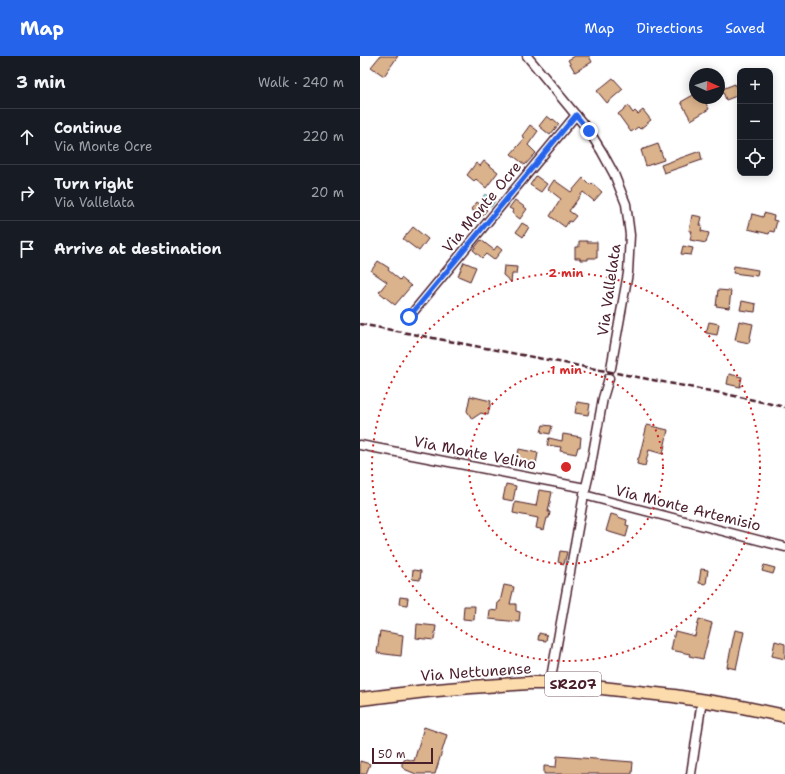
<!DOCTYPE html>
<meta charset="utf-8">
<style>
:root{--surface:#171b24;--page:#20242c;--text:#f1f3f6;--muted:#9ea1a6;--line:#363941;--accent:#2563eb}
body{margin:0;font-family:"Shantell Sans",sans-serif;background:var(--page);color:var(--text)}
.controls{position:absolute;right:12px;top:12px;display:grid;overflow:hidden;border-radius:8px;box-shadow:0 2px 10px #0003}
.controls button{width:36px;height:36px;display:grid;place-items:center;padding:0;border:0;border-bottom:1px solid var(--line);background:var(--surface);color:var(--text);font:20px sans-serif}
.compass{position:absolute;left:329px;top:12px;width:36px;height:36px;border-radius:50%;background:var(--surface);box-shadow:0 2px 10px #0003;rotate:93deg}
.scale{position:absolute;left:12px;bottom:10px;width:61px;box-sizing:border-box;padding-left:4px;border:2px solid #4a1f2b;border-top:0;font-size:11px;line-height:14px;white-space:nowrap;color:#4a1f2b;-webkit-text-stroke:3px #fff;paint-order:stroke}
.stop{position:absolute;width:12px;height:12px;margin:-9px;border:3px solid #2563eb;border-radius:50%;background:#fff}
.stop.end{background:#2563eb;border-color:#fff;box-shadow:0 1px 4px #0008}
.list{margin:0;padding:0;list-style:none}
h2{display:flex;justify-content:space-between;align-items:center;height:52px;margin:0;padding:0 16px;font-size:17px}
h2 small{font-size:13px;font-weight:400;color:var(--muted)}
.list li{display:grid;grid-template-columns:26px 1fr auto;gap:12px;align-items:center;box-sizing:border-box;height:56px;padding:0 16px;border-top:1px solid var(--line)}
.list b{display:block;font-size:15px;white-space:nowrap}
.list p{margin:0;font-size:13px;white-space:nowrap;color:var(--muted)}
.list em{font-size:13px;font-style:normal;color:var(--muted)}
.icon{flex:none;width:22px;height:22px;fill:none;stroke:currentColor;stroke-width:2;stroke-linecap:round;stroke-linejoin:round}
.map{position:relative;flex:none;width:425px;height:718px;overflow:hidden}
header{display:flex;align-items:center;gap:24px;box-sizing:border-box;height:56px;padding:0 20px;background:var(--accent);color:#fff}
header strong{font-size:19px}
nav{display:flex;gap:22px;margin-inline-start:auto;font-size:14px}
main{display:flex}
aside{flex:1;background:var(--surface)}
.map>svg:first-child{display:block}
.water{fill:url(#water-ripples);stroke:#729199}
.building{fill:#dab28b;stroke:#4a1f2b}
.lines{fill:none;stroke-linecap:round;stroke-linejoin:round}
.minor-casing{stroke:#4a1f2b;stroke-width:11}
.primary-casing{stroke:#4a1f2b;stroke-width:15}
.minor{stroke:#fff;stroke-width:8}
.primary{stroke:#fcdcac;stroke-width:12}
.rail{stroke:#4a1f2b;stroke-width:2.5;stroke-dasharray:6 3;stroke-linecap:butt}
.route{stroke:#2563eb;stroke-width:5}
.ring{fill:none;stroke:#d62828;stroke-width:2;stroke-dasharray:2 4}
.labels{text-anchor:middle;stroke-width:4;stroke-linejoin:round;paint-order:stroke}
.shield{fill:#fff;stroke:#80626b;stroke-width:1}
.shield-label{font-size:14px;font-weight:bold;fill:#4a1f2b}
.street-label{font-size:15px;fill:#4a1f2b;stroke:#fff}
.centre{fill:#d62828;stroke:#fff;stroke-width:2}
.ring-label{font-size:12px;text-anchor:middle;font-weight:bold;fill:#d62828;stroke:#fff;stroke-width:4;stroke-linejoin:round;paint-order:stroke}
</style>
<header>
<strong>Map</strong>
<nav><a>Map</a><a>Directions</a><a>Saved</a></nav>
</header>
<main>
<aside>
<h2>3 min<small>Walk · 240 m</small></h2>
<ul class="list">
<li><svg class="icon" aria-label="ahead" viewBox="0 0 24 24"><path d="M12 20V5M6 11l6-6 6 6"/></svg><div><b>Continue</b><p>Via Monte Ocre</p></div><em>220 m</em></li>
<li><svg class="icon" aria-label="right" viewBox="0 0 24 24"><path d="M7 20v-9h11M14 6l5 5-5 5"/></svg><div><b>Turn right</b><p>Via Vallelata</p></div><em>20 m</em></li>
<li><svg class="icon" aria-label="arrive" viewBox="0 0 24 24"><path d="M6 21V4h12l-3 4 3 4H6"/></svg><div><b>Arrive at destination</b></div></li>
</ul>
</aside>
<div class="map">
<svg width="425" height="718" viewBox="0 0 425 718">
<defs>
<pattern id="water-ripples" width="26" height="14" patternUnits="userSpaceOnUse"><rect width="26" height="14" fill="#8cdde3"/><path d="M2 4q2-2 4 0t4 0M15 11q2-2 4 0t4 0" fill="none" stroke="#7abdc3"/></pattern>
</defs>
<rect width="100%" height="100%" fill="#fff"/>
<filter id="ink" filterUnits="userSpaceOnUse"><feTurbulence type="fractalNoise" baseFrequency=".025" numOctaves="2"/><feDisplacementMap in="SourceGraphic" scale="8" xChannelSelector="R" yChannelSelector="G"/><feConvolveMatrix kernelMatrix="1 2 1 2 8 2 1 2 1" color-interpolation-filters="sRGB"/></filter>
<g filter="url(#ink)">
<path class="water" d="M125,138l10,7 -4,6 -10,-8z"/>
<g class="building">
<path d="M20,0h18l-14,20 -13,-9z"/>
<path d="M215,0h14l3,6 -17,10 -7,-12z"/>
<path d="M253,22l10,11 -16,14 -10,-12z"/>
<path d="M375,28l4,11 -13,5 -4,-11z"/>
<path d="M335,38v4h8l6,11 -18,11 -10,-18z"/>
<path d="M268,50l5,7 2,-2 3,3 5,-4 8,10 -11,9 -2,-2 -7,5 -13,-18z"/>
<path d="M187,60l5,4 1,-1 6,5 -9,11 -11,-9z"/>
<path d="M170,69l8,6 -10,14 8,8 -11,12 -14,-11 14,-16 -3,-2z"/>
<path d="M298,88l6,16 -18,6 -5,-16z"/>
<path d="M340,95l2,9 -38,13 -3,-8z"/>
<path d="M124,105l14,11 -12,16 -10,-9 -2,2 -7,-6 9,-12 4,3z"/>
<path d="M176,120l11,8 -6,8 -11,-7z"/>
<path d="M223,122l7,7 2,-2 10,9 -8,9 -11,-9 -14,19 7,5 -5,6 -2,-1 -4,6 -15,-11 11,-17 -13,-10 6,-9 17,12z"/>
<path d="M155,144l12,9 -7,10 -8,-6 1,-3 -4,-2z"/>
<path d="M117,146l10,8 -6,7 -10,-8z"/>
<path d="M404,157l10,3 -1,4 4,1 -3,11 -4,-1 -1,3 -21,-5 4,-15 11,3z"/>
<path d="M332,159l10,2 -2,8h2l-1,6 8,2 -3,10 -16,-3 2,-9h-3z"/>
<path d="M162,167l7,4 -6,10 -7,-5z"/>
<path d="M53,171l15,12 -9,12 -16,-12z"/>
<path d="M121,184l13,10 3,-4 5,4 -8,10 -8,-6 -4,4 -9,-8z"/>
<path d="M219,185h8v1h10v16h-9v2h-8v-2h-5v-11h4z"/>
<path d="M323,190l10,2 -2,7 -10,-1z"/>
<path d="M18,205l11,7 -1,2 12,10 1,-2 10,8 -16,19 -16,-13 8,-10 -16,-11z"/>
<path d="M104,206l12,5 -6,14 -12,-5z"/>
<path d="M144,210l13,1 -1,7h-4l-1,8 -8,-7z"/>
<path d="M374,210l24,4 -1,6 -24,-3z"/>
<path d="M358,234l13,1 -2,17 -13,-2z"/>
<path d="M382,245l14,3 -1,8 -15,-2z"/>
<path d="M379,265l14,3 -4,19 -14,-3z"/>
<path d="M349,266l10,2 -2,11 -11,-2z"/>
<path d="M369,318l13,3 -2,10 -13,-3z"/>
<path d="M110,340l21,5 -3,14 -7,-2 -9,6 -5,-8z"/>
<path d="M217,346l13,2 -2,11 -13,-2z"/>
<path d="M183,369l9,1 -2,8 -9,-2z"/>
<path d="M287,369l21,5 -5,24 -14,-4 -4,16 -8,-2 1,-6h1z"/>
<path d="M203,378l18,3 -1,10h-2l-2,7 -16,-3 1,-4 -14,-2 2,-7 13,3z"/>
<path d="M159,393l19,4 -3,16 -19,-4z"/>
<path d="M146,428l10,2 -3,15 -10,-2z"/>
<path d="M179,434l13,2 -4,20h2l-1,6h-2l-3,12 -8,-2 2,-10 -25,-5 2,-11 21,4z"/>
<path d="M251,458l7,2v1l9,3 -1,5 3,1 -3,11 -20,-6z"/>
<path d="M200,495l7,1 -3,12 -6,-2z"/>
<path d="M404,509l11,3 -2,6 -11,-3z"/>
<path d="M341,513l7,1 -2,14 -7,-1z"/>
<path d="M53,514l8,1 -1,9 -8,-1z"/>
<path d="M144,529l10,2 -4,17h6v7l4,1 -1,10 -30,-3 1,-9 7,1 1,-9h2z"/>
<path d="M40,541l8,1 -1,7 -8,-1z"/>
<path d="M104,550h11l-1,14 -11,-1z"/>
<path d="M339,563l13,4 -9,36 -14,-3 1,-2 -19,-4 4,-19 20,5z"/>
<path d="M57,568l19,2 -2,14 -18,-2z"/>
<path d="M375,574l9,2 -8,37 -9,-2z"/>
<path d="M20,575l23,4 -2,21 -24,-3z"/>
<path d="M179,577l8,2 -1,6 -8,-1z"/>
<path d="M415,585l10,3v15l-13,-3z"/>
<path d="M64,671l23,8 -12,39h-19l-12,-5 -2,-3v-3l2,-3 3,-1 7,2z"/>
<path d="M197,700l76,6 -1,12h-88v-8l12,1z"/>
<path d="M0,705l10,3 -4,10h-6z"/>
</g>
<g class="lines">
<g class="minor-casing">
<g id="minor">
<path d="M167,0l62,75 13,21 12,22 12,30 4,31 -2,38 -17,95"/>
<path d="M49,261l167,-202"/>
<path d="M0,389l225,43"/>
<path d="M224,439l201,52"/>
<path d="M190,627l34,-188 6,-25 13,-72 6,-20"/>
<path d="M331,718l11,-74"/>
</g>
</g>
<g class="primary-casing">
<path id="primary" d="M0,643l66,-8 45,-4 58,-4h28l117,13 63,10 48,10"/>
</g>
<use href="#minor" class="minor"/>
<use href="#primary" class="primary"/>
<path class="rail" d="M0,268l366,70 59,13"/>
</g>
</g>
<g class="lines" filter="url(#ink)">
<path class="route" d="M49,261l167,-202 13,16"/>
</g>
<g class="ring">
<circle cx="206" cy="411" r="97"/>
<circle cx="206" cy="411" r="194"/>
</g>
<g class="labels">
<rect class="shield" x="185" y="616" width="56" height="24" rx="3"/>
<g class="shield-label">
<text x="213" y="633">SR207</text>
</g>
<g class="street-label">
<text transform="translate(122 151) rotate(-50)" y="5">Via Monte Ocre</text>
<text transform="translate(249 234) rotate(-82)" y="5">Via Vallelata</text>
<text transform="translate(115 397) rotate(11)" y="5">Via Monte Velino</text>
<text transform="translate(328 452) rotate(14)" y="5">Via Monte Artemisio</text>
<text transform="translate(116 616) rotate(-4)" y="5">Via Nettunense</text>
</g>
</g>
<circle cx="206" cy="411" r="6" class="centre"/>
<g class="ring-label">
<text x="206" y="221">2 min</text>
<text x="206" y="318">1 min</text>
</g>
</svg>
<div class="controls">
<button>+</button>
<button>−</button>
<button><svg class="icon" aria-label="locate" viewBox="0 0 24 24"><circle cx="12" cy="12" r="6"/><path d="M12 2v4M12 18v4M2 12h4M18 12h4"/></svg></button>
</div>
<svg class="compass" viewBox="-18 -18 36 36"><path d="M0-13l5 13h-10z" fill="#e53935"/><path d="M0 13l5-13h-10z" fill="#9ea1a6"/></svg>
<div class="scale">50 m</div>
<div class="stop" style="left:49px;top:261px"></div>
<div class="stop end" style="left:229px;top:75px"></div>
</div>
</main>
